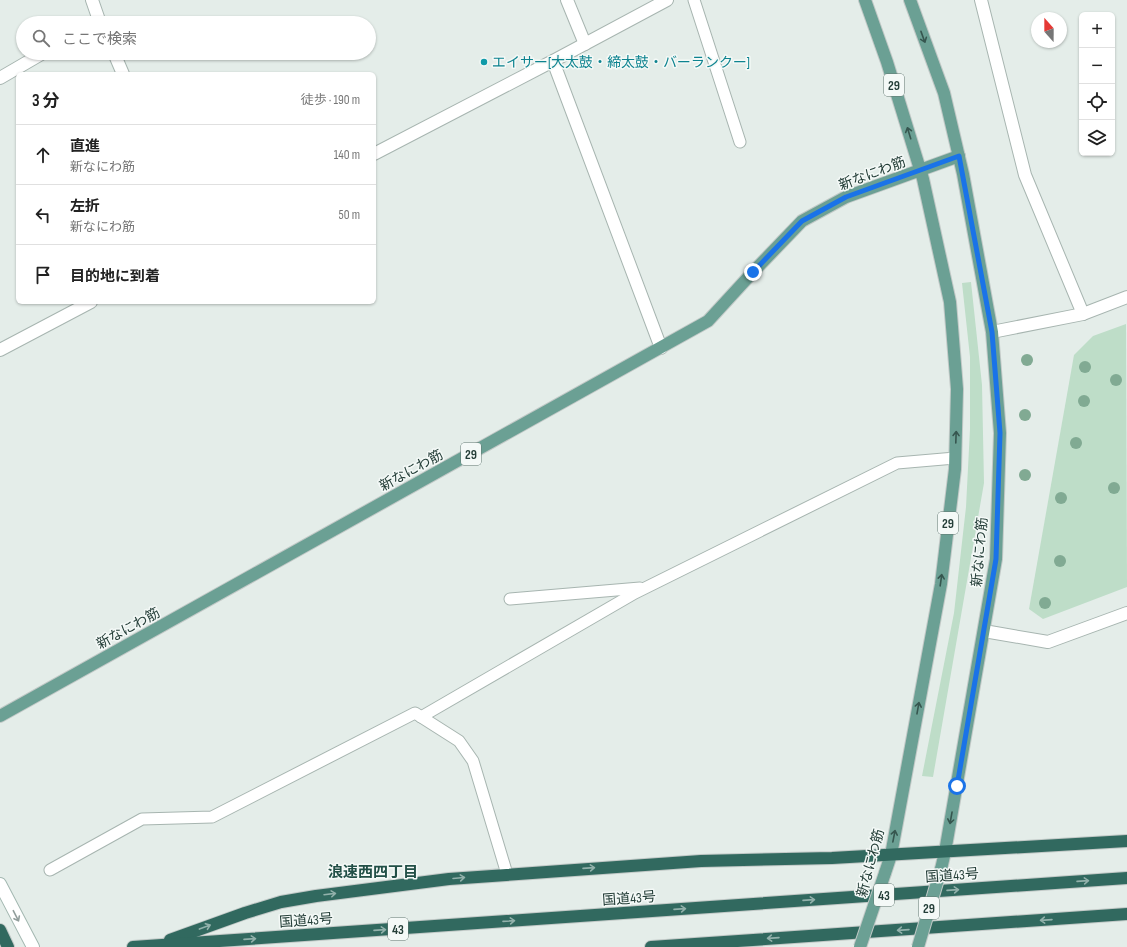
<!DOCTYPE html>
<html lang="ja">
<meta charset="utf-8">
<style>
:root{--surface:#fff;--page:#f2f2f2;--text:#222;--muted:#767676;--line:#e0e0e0}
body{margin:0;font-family:"Sofia Sans Condensed","Noto Sans JP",sans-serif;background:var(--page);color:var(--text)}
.controls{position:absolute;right:12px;top:12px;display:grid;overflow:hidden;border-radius:6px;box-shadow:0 1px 3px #0004}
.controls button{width:36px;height:36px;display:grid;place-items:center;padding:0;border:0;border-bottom:1px solid var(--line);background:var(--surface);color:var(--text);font:20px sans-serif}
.compass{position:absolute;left:1031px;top:12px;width:36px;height:36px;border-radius:50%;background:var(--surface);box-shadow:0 1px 3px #0004;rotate:339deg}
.stop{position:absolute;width:12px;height:12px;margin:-9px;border:3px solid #1a73e8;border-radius:50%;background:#fff}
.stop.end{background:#1a73e8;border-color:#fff;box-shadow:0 1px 4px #0008}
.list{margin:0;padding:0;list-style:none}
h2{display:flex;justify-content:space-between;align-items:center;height:52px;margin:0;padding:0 16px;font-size:17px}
h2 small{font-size:13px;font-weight:400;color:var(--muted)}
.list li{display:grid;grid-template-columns:26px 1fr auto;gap:12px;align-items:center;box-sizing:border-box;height:60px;padding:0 16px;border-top:1px solid var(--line)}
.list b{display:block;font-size:15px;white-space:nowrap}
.list p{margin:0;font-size:13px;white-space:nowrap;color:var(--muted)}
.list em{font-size:13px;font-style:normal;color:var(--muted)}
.icon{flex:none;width:22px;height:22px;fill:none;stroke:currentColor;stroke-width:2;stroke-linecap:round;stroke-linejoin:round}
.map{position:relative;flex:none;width:1127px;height:947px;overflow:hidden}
.search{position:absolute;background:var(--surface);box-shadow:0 1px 3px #0004;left:16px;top:16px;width:360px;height:44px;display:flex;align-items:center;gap:10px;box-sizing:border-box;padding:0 14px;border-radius:22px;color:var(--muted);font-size:15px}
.panel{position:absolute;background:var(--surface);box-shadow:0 1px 3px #0004;left:16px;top:72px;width:360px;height:232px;border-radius:6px}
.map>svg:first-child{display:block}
.green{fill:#beddc8}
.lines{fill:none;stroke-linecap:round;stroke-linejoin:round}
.lane-casing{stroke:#a7b5b0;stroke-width:13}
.street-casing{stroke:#a7b5b0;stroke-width:14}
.secondary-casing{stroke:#a3b8b1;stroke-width:14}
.primary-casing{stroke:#c2c9c7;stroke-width:14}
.highway-casing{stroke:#c2c9c7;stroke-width:14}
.lane{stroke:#fff;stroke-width:11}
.street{stroke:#fff;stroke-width:12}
.secondary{stroke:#fff;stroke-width:12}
.primary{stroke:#6ba094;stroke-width:12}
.highway{stroke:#31695f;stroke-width:12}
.primary-bridge-casing{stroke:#c2c9c7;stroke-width:14;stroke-linecap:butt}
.primary-bridge{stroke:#6ba094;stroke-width:12}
.tree{fill:#81aa93}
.oneway{stroke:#36564f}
.oneway2{stroke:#92b1ab}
.oneway3{stroke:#929e9c}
.route{stroke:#1a73e8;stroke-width:5}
.culture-dot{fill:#0f9aa8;stroke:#f4f9f7;stroke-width:1.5}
.labels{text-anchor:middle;stroke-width:3;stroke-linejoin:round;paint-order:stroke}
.shield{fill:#f4f9f7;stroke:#627671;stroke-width:1}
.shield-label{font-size:13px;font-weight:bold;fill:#243e38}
.culture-label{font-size:14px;fill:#0d838f;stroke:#f4f9f7;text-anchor:start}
.street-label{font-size:14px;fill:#243e38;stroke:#f4f9f7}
.neighbourhood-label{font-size:15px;font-weight:bold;fill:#214f46;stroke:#f4f9f7}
</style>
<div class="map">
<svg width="1127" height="947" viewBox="0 0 1127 947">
<rect width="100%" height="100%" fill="#e4ede9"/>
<g class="green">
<path d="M971,282l11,103 2,98 -51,294 -11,-1 32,-163 12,-106 4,-78v-72l-8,-74z"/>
<path d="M1126,324l1,263 -84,32 -14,-10 45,-254 19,-19z"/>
</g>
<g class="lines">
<g class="lane-casing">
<g id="lane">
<path d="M694,0l46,142"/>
<path d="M510,599l130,-11"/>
<path d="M421,717l214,-124 262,-130 58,-5"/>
<path d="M50,870l92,-51 70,-2 203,-104 44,28 14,20 34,113"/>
</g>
</g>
<g class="street-casing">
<g id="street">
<path d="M92,0l8,23"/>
<path d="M567,0l18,44"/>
<path d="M981,0l44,175 58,139"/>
<path d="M114,53l9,21"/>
<path d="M553,61l108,287"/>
<path d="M0,78l43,-25"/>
<path d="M374,154l179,-93 114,-61"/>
<path d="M992,332l91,-18 44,-17"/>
<path d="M0,350l91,-48"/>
<path d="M984,631l64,11 79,-29"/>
</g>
</g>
<g class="secondary-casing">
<path id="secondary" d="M0,884l33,63"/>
</g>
<g class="primary-casing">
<g id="primary">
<path d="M865,0l22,62 36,117 27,123 7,87 -2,80 -14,115 -50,271 -6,18"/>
<path d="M910,0l34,93 19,81 29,158 8,101 -4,126 -51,293 -4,17"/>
<path d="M0,716l708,-395 45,-49 49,-51 44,-24 113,-41"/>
</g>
</g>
<g class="highway-casing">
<g id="highway">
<path d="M0,930l8,17"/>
<path d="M170,940l75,-27 36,-11 35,-6 133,-17 252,-18 131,-3 295,-17"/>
<path d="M133,947l994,-69"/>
<path d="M651,947l476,-33"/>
</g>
</g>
<use href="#lane" class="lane"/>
<use href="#street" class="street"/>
<use href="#secondary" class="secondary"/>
<use href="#primary" class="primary"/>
<use href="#highway" class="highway"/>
<g class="primary-bridge-casing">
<g id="primary-bridge">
<path d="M860,947l25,-74"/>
<path d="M918,947l23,-78"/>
</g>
</g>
<use href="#primary-bridge" class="primary-bridge"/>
</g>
<g class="tree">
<circle cx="1027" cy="360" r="6"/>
<circle cx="1085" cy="367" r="6"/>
<circle cx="1116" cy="380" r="6"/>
<circle cx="1084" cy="401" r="6"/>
<circle cx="1025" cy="415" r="6"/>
<circle cx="1076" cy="443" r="6"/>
<circle cx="1025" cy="475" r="6"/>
<circle cx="1114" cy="488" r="6"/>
<circle cx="1061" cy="498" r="6"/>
<circle cx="1060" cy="561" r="6"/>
<circle cx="1045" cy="603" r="6"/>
</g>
<defs><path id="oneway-shaft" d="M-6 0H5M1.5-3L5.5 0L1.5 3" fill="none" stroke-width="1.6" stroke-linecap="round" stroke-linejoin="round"/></defs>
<g class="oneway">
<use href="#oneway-shaft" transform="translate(923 37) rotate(70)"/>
<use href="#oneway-shaft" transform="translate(909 133) rotate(-107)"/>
<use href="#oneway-shaft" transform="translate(956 437) rotate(-88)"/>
<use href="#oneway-shaft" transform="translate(941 580) rotate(-82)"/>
<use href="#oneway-shaft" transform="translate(918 708) rotate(-80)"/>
<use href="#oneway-shaft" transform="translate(951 818) rotate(100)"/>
<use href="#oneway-shaft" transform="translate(894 836) rotate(-79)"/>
</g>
<g class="oneway2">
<use href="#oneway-shaft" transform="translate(589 868) rotate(-4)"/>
<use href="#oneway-shaft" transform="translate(459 878) rotate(-5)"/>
<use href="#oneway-shaft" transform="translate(1083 881) rotate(-4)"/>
<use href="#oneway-shaft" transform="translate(953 890) rotate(-4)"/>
<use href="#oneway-shaft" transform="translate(330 894) rotate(-7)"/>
<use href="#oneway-shaft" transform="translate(809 900) rotate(-4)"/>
<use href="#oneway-shaft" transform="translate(680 909) rotate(-4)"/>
<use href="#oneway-shaft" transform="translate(1046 920) rotate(176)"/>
<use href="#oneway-shaft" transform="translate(509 921) rotate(-4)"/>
<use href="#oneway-shaft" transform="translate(205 927) rotate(-20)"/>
<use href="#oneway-shaft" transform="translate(380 930) rotate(-4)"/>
<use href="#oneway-shaft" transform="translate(903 930) rotate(176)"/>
<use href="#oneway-shaft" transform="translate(773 938) rotate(176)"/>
<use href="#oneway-shaft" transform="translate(250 939) rotate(-4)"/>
</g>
<use class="oneway3" href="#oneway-shaft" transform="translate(16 916) rotate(63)"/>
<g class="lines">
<path class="route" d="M753,272l49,-51 44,-24 113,-41 33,176 8,101 -4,126 -39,227"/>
</g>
<circle class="culture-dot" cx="484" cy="62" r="4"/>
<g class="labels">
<g class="shield">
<rect x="884" y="74" width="20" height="22" rx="3"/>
<rect x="461" y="443" width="20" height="22" rx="3"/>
<rect x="938" y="512" width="20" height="22" rx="3"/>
<rect x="874" y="884" width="20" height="22" rx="3"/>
<rect x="919" y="897" width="20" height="22" rx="3"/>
<rect x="388" y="918" width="20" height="22" rx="3"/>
</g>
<g class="shield-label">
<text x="894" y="90">29</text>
<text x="471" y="459">29</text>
<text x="948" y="528">29</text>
<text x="884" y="900">43</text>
<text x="929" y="913">29</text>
<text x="398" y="934">43</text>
</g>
<g class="culture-label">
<text x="492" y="67">エイサー[大太鼓・締太鼓・バーランクー]</text>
</g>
<g class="street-label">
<text transform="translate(872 173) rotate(-21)" y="5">新なにわ筋</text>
<text transform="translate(411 470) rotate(-29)" y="5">新なにわ筋</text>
<text transform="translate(979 552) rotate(-85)" y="5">新なにわ筋</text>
<text transform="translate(128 628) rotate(-29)" y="5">新なにわ筋</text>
<text transform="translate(870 863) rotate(-75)" y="5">新なにわ筋</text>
<text transform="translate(952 875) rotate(-4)" y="5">国道43号</text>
<text transform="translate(629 898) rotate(-4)" y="5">国道43号</text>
<text transform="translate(306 920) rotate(-4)" y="5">国道43号</text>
</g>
<g class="neighbourhood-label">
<text x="373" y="877">浪速西四丁目</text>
</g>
</g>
</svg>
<div class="controls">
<button>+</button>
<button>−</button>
<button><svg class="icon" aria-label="locate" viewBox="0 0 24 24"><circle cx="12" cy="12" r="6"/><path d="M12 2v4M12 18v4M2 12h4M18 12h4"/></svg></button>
<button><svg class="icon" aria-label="layers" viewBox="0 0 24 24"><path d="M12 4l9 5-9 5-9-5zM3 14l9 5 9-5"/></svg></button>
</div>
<svg class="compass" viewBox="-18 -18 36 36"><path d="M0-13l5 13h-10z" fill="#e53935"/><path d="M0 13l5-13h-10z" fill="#767676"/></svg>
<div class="stop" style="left:957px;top:786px"></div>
<div class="stop end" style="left:753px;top:272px"></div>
<div class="search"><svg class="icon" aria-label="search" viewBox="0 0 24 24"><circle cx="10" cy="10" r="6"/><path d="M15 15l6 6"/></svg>ここで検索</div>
<section class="panel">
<h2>3 分<small>徒歩 · 190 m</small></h2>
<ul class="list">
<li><svg class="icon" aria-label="ahead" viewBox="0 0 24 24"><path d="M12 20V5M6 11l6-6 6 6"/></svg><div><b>直進</b><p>新なにわ筋</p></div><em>140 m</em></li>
<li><svg class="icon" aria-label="left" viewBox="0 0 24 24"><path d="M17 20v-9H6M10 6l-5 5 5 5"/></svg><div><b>左折</b><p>新なにわ筋</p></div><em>50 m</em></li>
<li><svg class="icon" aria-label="arrive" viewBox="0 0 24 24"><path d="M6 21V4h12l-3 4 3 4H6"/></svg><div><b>目的地に到着</b></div></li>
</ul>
</section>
</div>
